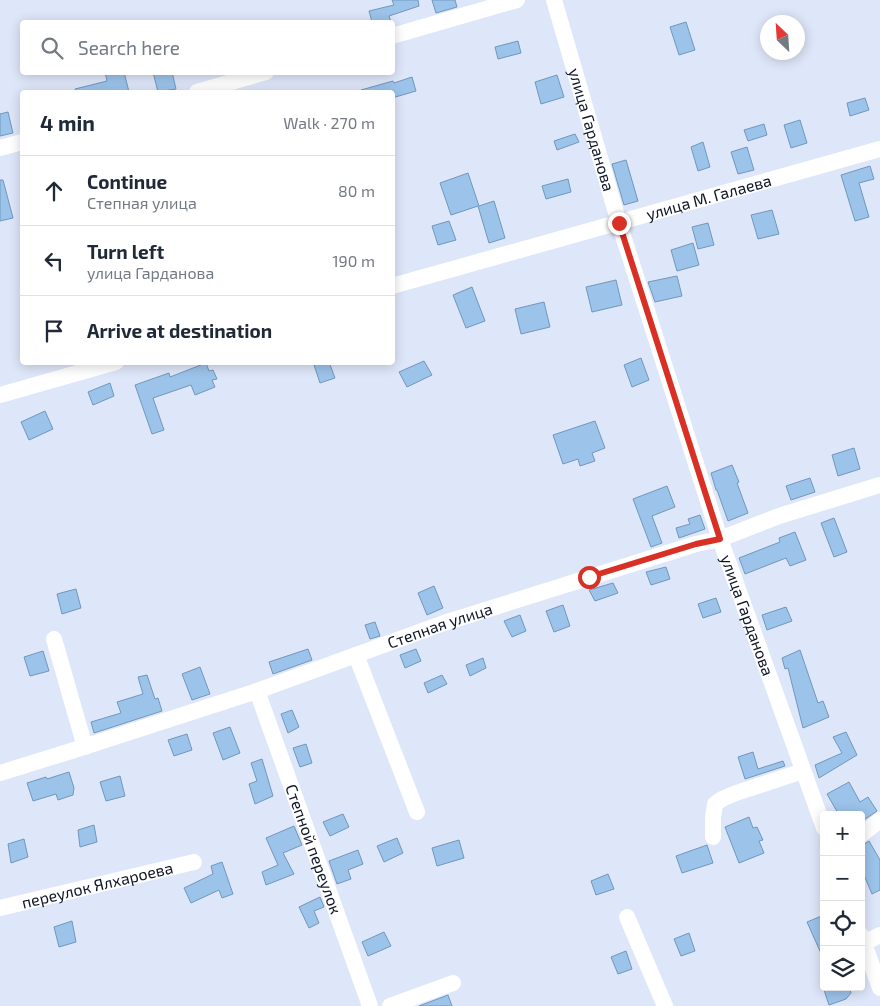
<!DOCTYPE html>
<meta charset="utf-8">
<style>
:root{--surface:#fff;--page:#f2f2f3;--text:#1f2937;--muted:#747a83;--line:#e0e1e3}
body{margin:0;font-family:"Exo 2",sans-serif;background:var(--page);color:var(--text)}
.controls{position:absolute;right:15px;bottom:15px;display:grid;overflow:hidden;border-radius:5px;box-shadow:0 2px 12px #0003}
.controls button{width:45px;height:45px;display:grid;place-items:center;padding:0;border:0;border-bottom:1px solid var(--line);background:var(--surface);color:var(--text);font:25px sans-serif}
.compass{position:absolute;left:760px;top:15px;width:45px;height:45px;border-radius:50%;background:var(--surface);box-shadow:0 2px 12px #0003;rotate:335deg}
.stop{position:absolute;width:15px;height:15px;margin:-11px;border:4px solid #d93025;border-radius:50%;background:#fff}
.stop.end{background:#d93025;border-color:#fff;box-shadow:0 1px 5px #0008}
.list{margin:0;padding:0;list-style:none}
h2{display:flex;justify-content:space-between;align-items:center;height:65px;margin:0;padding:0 20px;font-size:21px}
h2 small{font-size:16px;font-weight:400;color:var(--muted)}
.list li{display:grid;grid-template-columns:32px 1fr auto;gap:15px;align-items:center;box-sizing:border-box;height:70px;padding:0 20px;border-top:1px solid var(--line)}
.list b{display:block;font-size:19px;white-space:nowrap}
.list p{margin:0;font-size:16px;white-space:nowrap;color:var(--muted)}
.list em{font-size:16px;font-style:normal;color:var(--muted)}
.icon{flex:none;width:28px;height:28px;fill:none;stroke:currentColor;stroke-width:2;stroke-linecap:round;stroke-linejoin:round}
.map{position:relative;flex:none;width:880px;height:1006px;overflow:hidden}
.search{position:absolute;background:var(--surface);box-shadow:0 2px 12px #0003;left:20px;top:20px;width:375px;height:55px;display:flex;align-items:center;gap:12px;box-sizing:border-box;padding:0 18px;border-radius:5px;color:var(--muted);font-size:19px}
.panel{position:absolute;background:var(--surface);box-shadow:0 2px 12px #0003;left:20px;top:90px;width:375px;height:275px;border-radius:5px}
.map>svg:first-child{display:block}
.building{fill:#9cc3ea;stroke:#7197bc}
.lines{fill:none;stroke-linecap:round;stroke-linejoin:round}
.minor{stroke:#fff;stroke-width:16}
.route{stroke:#d93025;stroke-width:6}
.labels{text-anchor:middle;stroke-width:4;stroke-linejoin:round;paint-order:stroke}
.street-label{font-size:16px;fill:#0f1526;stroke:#eff3fd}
</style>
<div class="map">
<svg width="880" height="1006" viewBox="0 0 880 1006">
<rect width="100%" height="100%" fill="#dee6f9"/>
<g class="building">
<path d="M392,0h26l1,6 -30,10 2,6h-19l-3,-11 25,-6z"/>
<path d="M432,0h23l2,7 -21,6z"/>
<path d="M686,22l9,28 -16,5 -9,-28z"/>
<path d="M518,41l3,12 -23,6 -3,-12z"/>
<path d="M105,72h19l5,20h-53l-1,-3 32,-8z"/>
<path d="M153,72h19l4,17 -18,3z"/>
<path d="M557,75l7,22 -23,7 -6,-22z"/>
<path d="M412,77l4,14 -24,7v-6h-30l-1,-2 32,-9 1,2z"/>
<path d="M865,98l4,12 -19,6 -3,-13z"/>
<path d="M8,112l5,21 -13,3v-22z"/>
<path d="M800,120l7,23 -16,5 -7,-23z"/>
<path d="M764,124l3,11 -19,6 -4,-11z"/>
<path d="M575,134l4,8 -22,8 -3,-9z"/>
<path d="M703,142l7,25 -12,4 -7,-24z"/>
<path d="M747,147l7,23 -16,4 -7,-22z"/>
<path d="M626,160l12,41 -14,4 -12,-41z"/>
<path d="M870,166l4,13 -15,4 10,34 -14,4 -14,-46z"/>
<path d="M468,173l11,33 15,-5 11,37 -16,5 -11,-37 -27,9 -11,-32z"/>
<path d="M568,179l3,13 -25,7 -4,-13z"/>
<path d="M0,180h3l10,38 -13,3z"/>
<path d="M772,210l7,24 -21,5 -7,-24z"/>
<path d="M449,221l7,19 -18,5 -6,-19z"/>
<path d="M708,223l6,22 -16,4 -6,-22z"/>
<path d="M693,243l6,22 -22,6 -6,-21z"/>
<path d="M677,276l5,20 -27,6 -7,-20z"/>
<path d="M616,280l6,25 -30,7 -6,-25z"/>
<path d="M472,287l13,34 -19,7 -13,-33z"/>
<path d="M544,302l6,25 -29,7 -6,-25z"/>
<path d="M641,358l8,22 -17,7 -8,-22z"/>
<path d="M424,361l8,14 -25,12 -8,-15z"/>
<path d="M313,362h16l6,16 -15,5z"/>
<path d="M206,363l3,8 4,-1 4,9 -5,1 3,7 -20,8 -4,-10 -38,13 11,32 -12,4 -17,-49 34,-12 1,4z"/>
<path d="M110,383l4,13 -21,9 -5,-13z"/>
<path d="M45,411l8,18 -24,11 -8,-18z"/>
<path d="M595,421l10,27 -13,5 3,8 -15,5 -2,-7 -15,5 -10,-29z"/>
<path d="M854,448l6,21 -22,7 -6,-21z"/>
<path d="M732,465l7,17 -2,1 11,30 -20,8 -11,-31h-1l-5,-17z"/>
<path d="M810,478l5,14 -24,8 -5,-14z"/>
<path d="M667,486l8,21 -23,9 10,27 -11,4 -18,-48z"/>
<path d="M700,515l5,14 -26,9 -3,-10 14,-4 -2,-5z"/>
<path d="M834,518l13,34 -13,5 -13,-34z"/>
<path d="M795,532l11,28 -16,6 -4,-8 -41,16 -6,-16 41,-16 -1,-4z"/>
<path d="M666,567l4,12 -19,6 -5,-13z"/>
<path d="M613,583l5,10 -23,8 -6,-11z"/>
<path d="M434,586l9,22 -16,7 -9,-22z"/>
<path d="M76,589l5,19 -19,6 -5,-20z"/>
<path d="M716,598l5,14 -18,6 -5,-14z"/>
<path d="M563,605l7,21 -16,6 -8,-21z"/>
<path d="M786,607l6,14 -25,9 -5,-15z"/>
<path d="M520,615l6,16 -14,6 -8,-16z"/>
<path d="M375,622l5,14 -10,3 -5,-14z"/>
<path d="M308,649l4,11 -39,14 -4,-12z"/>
<path d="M416,649l5,12 -16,7 -5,-13z"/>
<path d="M800,650l18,53 5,-2 6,16 -26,11 -15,-60 -3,1 -3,-11z"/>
<path d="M43,651l6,20 -19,5 -6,-19z"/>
<path d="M483,658l3,10 -16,8 -4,-11z"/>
<path d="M200,667l10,27 -18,6 -10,-26z"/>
<path d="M147,675l8,24 3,-1 4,13 -68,22 -3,-11 30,-9 -4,-11 26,-8 -5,-17z"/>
<path d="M442,675l5,9 -19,9 -4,-10z"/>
<path d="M292,710l7,17 -11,6 -7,-19z"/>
<path d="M230,727l10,26 -17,7 -10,-27z"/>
<path d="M846,732l11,23 -38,23 -4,-13 27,-12 -9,-16z"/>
<path d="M187,734l5,16 -18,6 -6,-16z"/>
<path d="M306,744l6,19 -12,4 -7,-19z"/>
<path d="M753,752l5,17 25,-8 2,5 -40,13 -7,-22z"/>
<path d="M262,759l11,37 -18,8 -6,-20 8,-3 -6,-18z"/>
<path d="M69,772l5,16 -1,7 -15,5 -2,-6 -23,7 -6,-18 19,-6 1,2z"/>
<path d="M120,776l5,20 -19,5 -6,-19z"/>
<path d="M849,782l11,20 8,-5 9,14 -16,11v-7h-22l-12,-21z"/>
<path d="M343,814l6,13 -19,9 -7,-14z"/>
<path d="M749,817l4,11 4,-1 6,13 -4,1 5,12 -25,10 -14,-36z"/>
<path d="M94,825l3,17 -17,5 -2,-17z"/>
<path d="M294,826l8,19 -19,8 11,21 -28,11 -4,-13 16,-7 -12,-27z"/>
<path d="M397,838l6,15 -19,9 -7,-16z"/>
<path d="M24,839l4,18 -17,6 -3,-19z"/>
<path d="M459,840l5,18 -27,8 -5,-18z"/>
<path d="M869,841l11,19v30l-8,4 -11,-26v-22z"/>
<path d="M707,845l6,18 -31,10 -6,-17z"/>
<path d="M358,850l5,14 -15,6 3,9 -14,5 -8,-23z"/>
<path d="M222,862l11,32 -11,4 -3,-8 -28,13 -7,-15 29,-14 -2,-8z"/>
<path d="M608,874l6,15 -18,6 -5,-14z"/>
<path d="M320,897l4,10 -10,4 5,12 -10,5 -10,-21z"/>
<path d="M824,915v45l-17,-38z"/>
<path d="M72,921l4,21 -17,5 -5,-20z"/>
<path d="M384,932l7,14 -23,10 -6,-14z"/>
<path d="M689,933l6,18 -14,5 -7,-17z"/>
<path d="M626,951l6,18 -14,5 -7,-17z"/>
<path d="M823,987h26l2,6 -5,6 -17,6z"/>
<path d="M448,995l4,11h-33z"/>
</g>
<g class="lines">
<g class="minor">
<path id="s1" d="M554,0l65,223 101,316 104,289"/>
<path d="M392,36l125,-36"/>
<path d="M197,92l69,-20"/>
<path d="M0,148l22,-6"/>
<path id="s2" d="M392,286l488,-137"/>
<path d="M0,395l116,-33"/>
<path d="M54,639l31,108"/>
<path d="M356,655l61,157"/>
<path id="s3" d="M257,691l113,315"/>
<path id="s4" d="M0,773l68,-21 189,-61 187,-68 252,-79 24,-5 59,-23 101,-31"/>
<path d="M861,835l19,-15"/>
<path d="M713,837v-19l2,-14 7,-5 14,-6 67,-22"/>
<path id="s5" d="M0,908l194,-46"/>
<path d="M627,917l38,89"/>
<path d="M861,935l19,53"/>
<path d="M864,943l16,-8"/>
<path d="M390,1006l63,-23"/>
</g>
</g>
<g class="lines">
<path class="route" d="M589,577l107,-33 24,-5 -101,-316"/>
</g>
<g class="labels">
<g class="street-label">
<text dy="6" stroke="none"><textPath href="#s1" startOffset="135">улица Гарданова</textPath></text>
<text dy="6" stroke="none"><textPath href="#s2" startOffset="329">улица М. Галаева</textPath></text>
<text dy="6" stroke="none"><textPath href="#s1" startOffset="645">улица Гарданова</textPath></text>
<text dy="6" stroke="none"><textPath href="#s4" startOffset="464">Степная улица</textPath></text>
<text dy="6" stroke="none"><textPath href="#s3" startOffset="168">Степной переулок</textPath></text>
<text dy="6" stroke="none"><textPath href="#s5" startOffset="100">переулок Ялхароева</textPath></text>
</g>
</g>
</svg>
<div class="controls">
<button>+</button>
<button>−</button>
<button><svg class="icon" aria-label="locate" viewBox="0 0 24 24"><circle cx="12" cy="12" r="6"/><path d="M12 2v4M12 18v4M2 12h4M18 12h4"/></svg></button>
<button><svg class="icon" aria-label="layers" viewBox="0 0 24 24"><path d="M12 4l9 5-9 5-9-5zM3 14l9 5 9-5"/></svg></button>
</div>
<svg class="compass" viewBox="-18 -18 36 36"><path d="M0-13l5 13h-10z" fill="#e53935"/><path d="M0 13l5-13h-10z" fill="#747a83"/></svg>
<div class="stop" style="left:589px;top:577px"></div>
<div class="stop end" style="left:619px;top:223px"></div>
<div class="search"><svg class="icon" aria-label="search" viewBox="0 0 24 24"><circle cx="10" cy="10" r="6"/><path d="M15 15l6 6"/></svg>Search here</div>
<section class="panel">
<h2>4 min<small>Walk · 270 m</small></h2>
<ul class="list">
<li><svg class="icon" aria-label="ahead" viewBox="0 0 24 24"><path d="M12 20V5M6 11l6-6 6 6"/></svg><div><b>Continue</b><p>Степная улица</p></div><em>80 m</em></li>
<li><svg class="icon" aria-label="left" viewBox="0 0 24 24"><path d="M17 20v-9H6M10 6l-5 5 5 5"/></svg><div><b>Turn left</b><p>улица Гарданова</p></div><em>190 m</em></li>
<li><svg class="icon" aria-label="arrive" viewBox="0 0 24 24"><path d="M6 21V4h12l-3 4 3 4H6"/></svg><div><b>Arrive at destination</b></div></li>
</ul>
</section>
</div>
